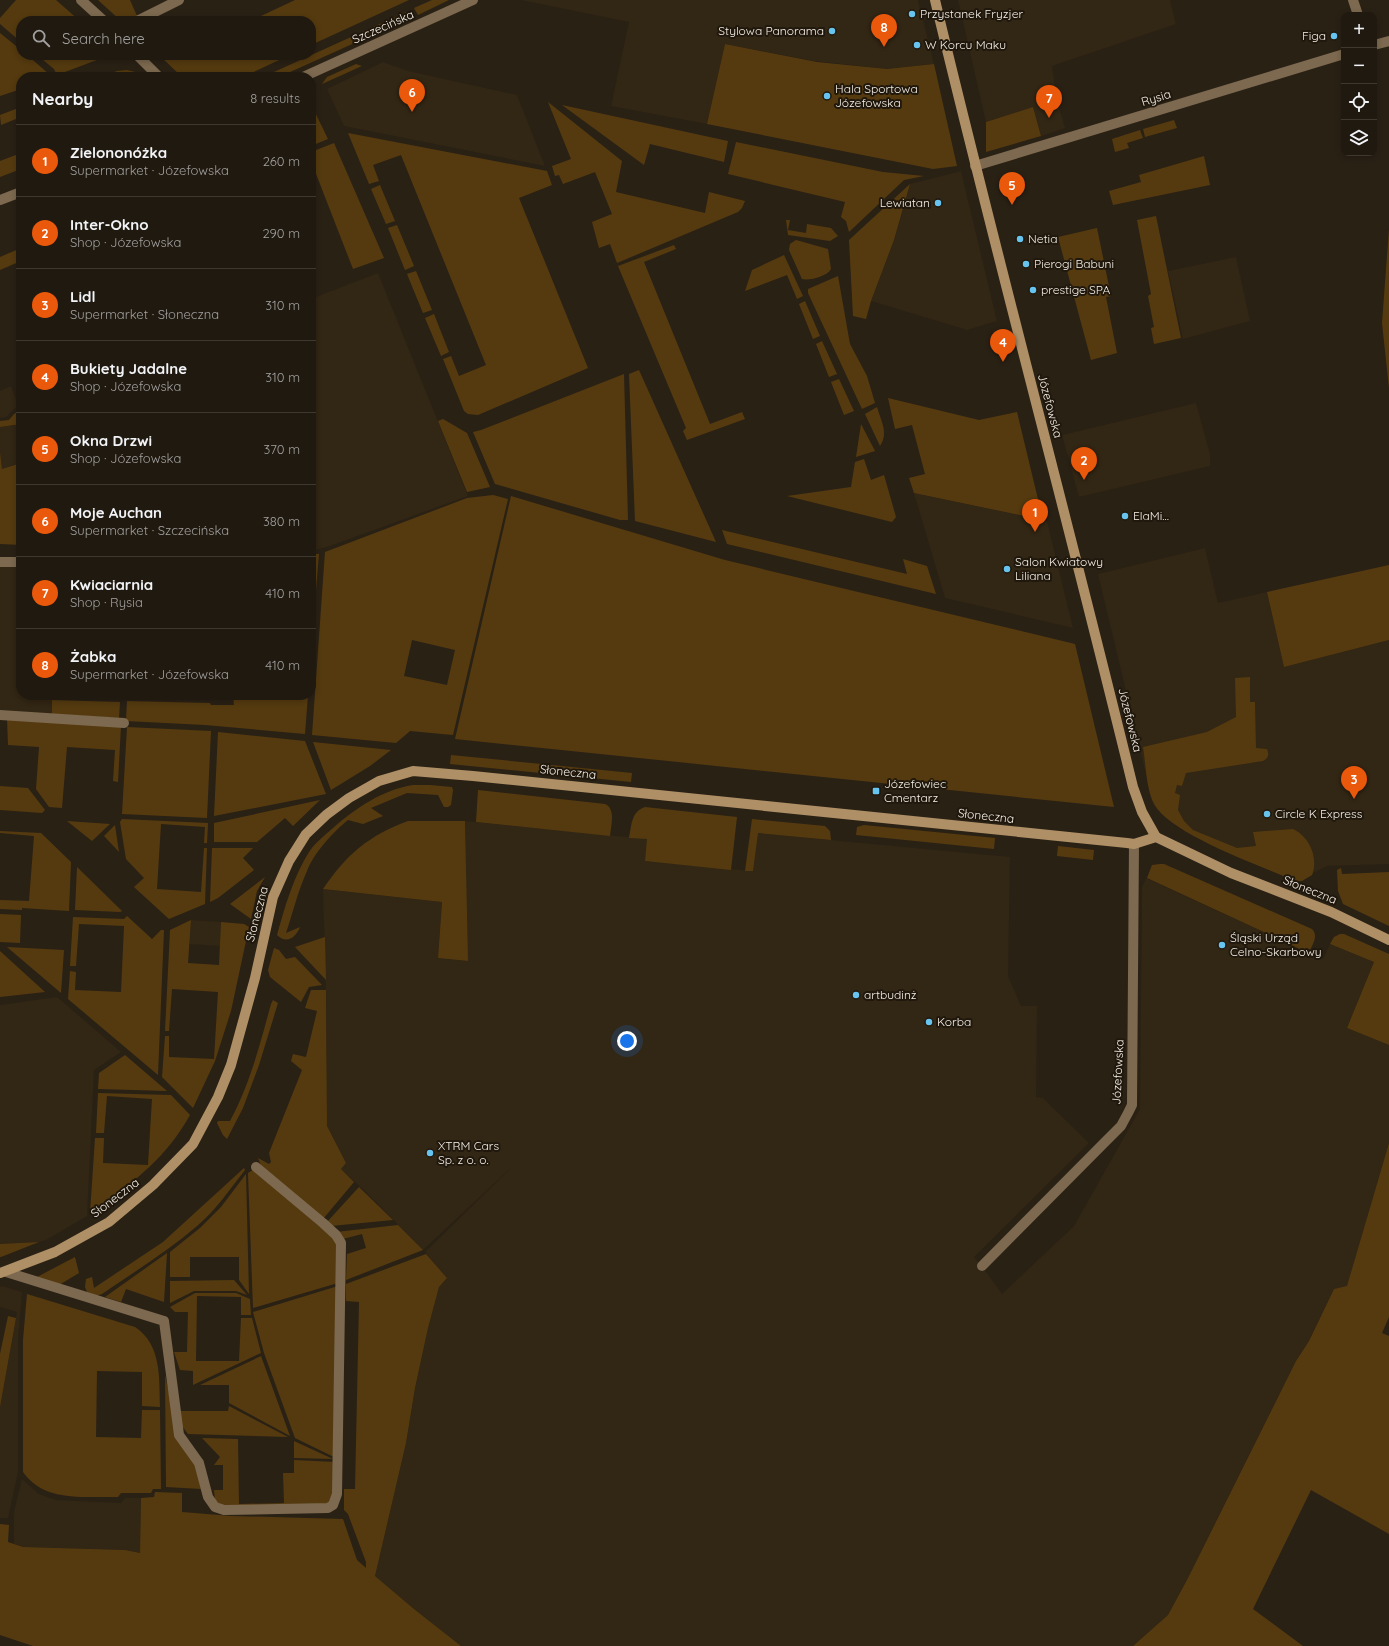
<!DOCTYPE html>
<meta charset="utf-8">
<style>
:root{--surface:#201910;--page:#282219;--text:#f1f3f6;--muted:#a2a09f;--line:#3d3830;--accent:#ea580c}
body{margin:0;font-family:Quicksand,sans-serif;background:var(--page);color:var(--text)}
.controls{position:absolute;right:12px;top:12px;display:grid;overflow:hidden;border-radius:8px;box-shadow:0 2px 6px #0003}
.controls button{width:36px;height:36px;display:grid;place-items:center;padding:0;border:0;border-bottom:1px solid var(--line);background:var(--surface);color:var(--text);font:20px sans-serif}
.you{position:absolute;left:627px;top:1041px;width:14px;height:14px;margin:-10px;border:3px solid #fff;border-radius:50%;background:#1a73e8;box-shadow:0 0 0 6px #1a73e833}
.badge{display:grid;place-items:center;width:26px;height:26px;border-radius:50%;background:var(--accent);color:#fff;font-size:13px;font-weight:700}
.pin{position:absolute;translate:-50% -33px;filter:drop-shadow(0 1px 2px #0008)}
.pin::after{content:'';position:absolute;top:21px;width:14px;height:12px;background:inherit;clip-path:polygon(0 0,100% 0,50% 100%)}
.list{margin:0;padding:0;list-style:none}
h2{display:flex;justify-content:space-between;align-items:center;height:52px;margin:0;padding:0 16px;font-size:17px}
h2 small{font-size:13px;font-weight:400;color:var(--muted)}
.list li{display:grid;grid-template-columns:26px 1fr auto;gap:12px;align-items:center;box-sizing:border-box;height:72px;padding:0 16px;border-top:1px solid var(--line)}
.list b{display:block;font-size:15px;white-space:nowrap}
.list p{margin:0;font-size:13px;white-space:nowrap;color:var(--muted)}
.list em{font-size:13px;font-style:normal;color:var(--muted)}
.icon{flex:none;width:22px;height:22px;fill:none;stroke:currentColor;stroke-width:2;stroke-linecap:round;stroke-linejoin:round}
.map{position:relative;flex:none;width:1389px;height:1646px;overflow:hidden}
.search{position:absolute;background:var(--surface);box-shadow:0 2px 6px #0003;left:16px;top:16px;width:300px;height:44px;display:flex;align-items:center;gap:10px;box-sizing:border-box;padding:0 14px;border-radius:16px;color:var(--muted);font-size:15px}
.panel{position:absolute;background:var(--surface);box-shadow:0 2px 6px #0003;left:16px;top:72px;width:300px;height:628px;border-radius:16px}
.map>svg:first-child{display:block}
.built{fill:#322614}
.green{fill:#553a0f;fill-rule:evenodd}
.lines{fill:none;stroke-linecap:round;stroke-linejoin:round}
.street{stroke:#7c694f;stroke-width:10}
.secondary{stroke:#af9066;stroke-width:10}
.poi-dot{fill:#67c4ef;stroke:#20180c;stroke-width:1.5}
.labels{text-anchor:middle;stroke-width:4;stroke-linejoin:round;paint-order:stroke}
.poi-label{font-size:12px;fill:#f6f0e8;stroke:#20180c;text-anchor:start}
.street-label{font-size:12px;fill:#f6f0e8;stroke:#20180c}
</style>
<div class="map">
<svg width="1389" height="1646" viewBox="0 0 1389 1646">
<rect width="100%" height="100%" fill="#2a2115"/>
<g class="built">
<path d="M521,0h397l16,64 -47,5 -73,-8 -89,-17 -18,80 -96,-18 18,-84z"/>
<path d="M958,0h212l6,24 -124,42 5,34 8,28 -24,8 -8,-29 -47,15z"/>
<path d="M383,62l25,9 109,24 28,71 -201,-40 -17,-37z"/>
<path d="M961,171l36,150 -30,9 -96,-29 24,-63 15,-54z"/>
<path d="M1236,257l14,64 -67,18 -15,-68z"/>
<path d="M378,273l90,223 -138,50 -19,5v-252z"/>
<path d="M11,386l7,19 -12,12 -6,1v-27z"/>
<path d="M1196,403l14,51v12l-131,31 -17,-62z"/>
<path d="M21,424v39l-19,6 -2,-17v-25z"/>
<path d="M914,493l133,28 26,107 -128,-30z"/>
<path d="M1205,548l13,55 49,-11 17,75 105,-27v224l-62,2 -32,16 -109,-50 -22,-15 -11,-16 -5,-18 -50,-209z"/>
<path d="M0,566h21v129h31v19l-52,-4z"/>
<path d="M465,821l183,18 -3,22 107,10 5,-38 253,24 -2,119 13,30h16l-1,91 7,1 46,45 -115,114 8,9 20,28 72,-68 66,-117 2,-222 4,-9 177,81 7,-15 44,18 -27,66 42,17v98l-42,144 -13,2 -25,52 -13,20 -108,217 -20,37 -35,31h-672l-47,-37 -39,-33 31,-133 9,-55 13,-60 11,-41 8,-9 -22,-26 87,-85 -89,83 -56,-57 -26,-24 5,-6 -19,-37v-96l-4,-141 119,13 -4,56 29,3z"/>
<path d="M191,920l30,2 -1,24 -31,-2z"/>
<path d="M57,997l64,55 -27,18 -7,146 -41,24 -7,2 -39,2v-239z"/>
<path d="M2,1286l20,6 -4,48v132l-10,46h-8v-111l17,-95 -17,-5v-20z"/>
<path d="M22,1479l17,15 17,6 65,3 4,-5h16l-1,55 -15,-3 -102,-3 -9,-3v-32z"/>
</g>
<g class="green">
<path d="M16,0h40l24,21h-59v21l-21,-18v-6z"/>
<path d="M98,0h32l7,16 -11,5h-5z"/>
<path d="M295,0h114l-98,45v-24h-61z"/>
<path d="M432,0h17l-31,15 -4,-7z"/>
<path d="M406,12l4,6 -131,59h-16z"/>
<path d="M0,33l21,17v5h6l22,19 2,3h-30v12l-21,7z"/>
<path d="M725,44l92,18 70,7 47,-5 23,102 -24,3 -226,-45z"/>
<path d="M37,55h73l-53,20 -3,-6z"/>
<path d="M159,55h15l1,1 2,-1h113l-47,22h-61z"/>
<path d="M356,64l6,2 -40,18 5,-7z"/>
<path d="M127,70l8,2 6,5h-40l16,-6z"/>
<path d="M548,102l74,59 -6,31 89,21 4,-21 36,9 -3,7 -4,4 -121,51 -7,-19 -11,4 -7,-26 20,-8 -17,-42 -32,12 -4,-9 -4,1 -3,-10 19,-7z"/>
<path d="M311,104l17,35 -17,7z"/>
<path d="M562,105l166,36 -4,21 -74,-18 -6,21z"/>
<path d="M21,107v10l-20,8 -1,-10z"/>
<path d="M1033,107l8,29 -55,16v-30z"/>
<path d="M1174,120l3,8 -32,9 -2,-8z"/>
<path d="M1140,130l3,8 -16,5 2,5 -14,4 -3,-13z"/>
<path d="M348,133l199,38 5,14 -33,13 69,170 -110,47 -10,-1 -4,-3 -21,-52 8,-3 8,20 27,-11 -85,-210 -28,10 6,16 -10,3z"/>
<path d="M736,142l147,30 41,4 -20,4 -55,52 -3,-11 -5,-4 4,-15 -117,-28z"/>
<path d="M334,143l50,115 -31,11 -42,-108v-9z"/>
<path d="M21,153v16l-21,8v-16z"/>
<path d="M1204,156l6,29 -97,20 -4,-14 32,-9 -2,-7z"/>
<path d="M910,184l-16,56 -23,61 -5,18 -13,-3 -4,-76z"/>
<path d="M380,185l15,36 -9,3 -15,-35z"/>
<path d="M1156,216l25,122 -27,6 -3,-16 3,-1 -6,-31 3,-2 -14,-74z"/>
<path d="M786,220h4l-2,10 18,3 1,-9 24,4 7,8 -8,5 -42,-6z"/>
<path d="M397,225l17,41 -9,4 -17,-42z"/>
<path d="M1097,228l14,68 -5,1 11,56 -26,7 -33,-123z"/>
<path d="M1389,229v159l-7,-65z"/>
<path d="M796,240l32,9 3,20c-4,7 -21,12 -29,10l-13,-29 1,-6z"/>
<path d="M674,245l2,4 -32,13 66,162 32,-12 3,7 -58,21 -4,-9 3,-3 -68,-162z"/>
<path d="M21,248v13l-21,9v-13z"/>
<path d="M784,255l19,41 -6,3 -10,-24 -42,16 7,-21z"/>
<path d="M416,271l16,39 -9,3 -16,-39z"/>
<path d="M838,276l12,68 17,32 8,27 -13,6 -54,-116v-4z"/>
<path d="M805,301l15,35 -7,3 -14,-35z"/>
<path d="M434,314l15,38 -8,4 -16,-38z"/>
<path d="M822,341l15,33 -8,3 -13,-33z"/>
<path d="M639,370l77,172 -81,-21 -6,-147z"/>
<path d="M624,374l4,146h-8l-125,-36 -22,-52 8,-2z"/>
<path d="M839,379l15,32 -10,4 -13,-33z"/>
<path d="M888,398l91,22 38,-8 26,108 -129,-27 -5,-15 16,-4 -13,-49 -17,4z"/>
<path d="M877,407c4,14 12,26 3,39l-15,-32z"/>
<path d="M21,409v15l-21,3v-6l9,-1 5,-6z"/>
<path d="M443,419l24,14 23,54 -23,5 -29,-71z"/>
<path d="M861,424l14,27 -19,6z"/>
<path d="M0,452l2,17 19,-6v82l-21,-1z"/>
<path d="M864,459l7,21 13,-5 12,42 -4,5 -105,-26 64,-9 4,-25z"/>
<path d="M493,495l15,4 -55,236 -43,-4 -14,12 -84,-8 13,-183 142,-54zM412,640l43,10 -8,35 -43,-9z"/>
<path d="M511,496l214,64 350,84 39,163 -659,-68z"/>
<path d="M722,530l185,44 -4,-15 24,7 9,28 -209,-50z"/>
<path d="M311,554h8l-8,98z"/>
<path d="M1389,565v75l-105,27 -17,-75z"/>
<path d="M1250,677v25h5l1,46 11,1c2,5 2,9 -4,12l-77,12 -4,13 -5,-1 -2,8 5,2 -2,15 6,11 9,9 44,18 19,-2 -3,-14 40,-3c16,7 26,29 19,46l-10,6h-6c-33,-14 -126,-47 -142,-77 -8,-16 -8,-39 -11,-57l64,-15 29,-15 -1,-39z"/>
<path d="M127,695h66l1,4 -67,-2z"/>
<path d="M233,695h75l-3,39 -100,-9 -79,-4 1,-20 83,2 1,2h23z"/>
<path d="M52,700l68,2 -1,16 -67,-4z"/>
<path d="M7,719l114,7 -3,56 -5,-1 2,-31 -48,-3 -5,61 -13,-1 -13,-18 3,-42 -31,-2z"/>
<path d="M127,727l84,4 -4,87 -85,-4z"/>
<path d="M218,732l87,9 21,53 -112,22z"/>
<path d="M313,742l78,8 -21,16 -39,24z"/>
<path d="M451,755l181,18 -1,9 -181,-18z"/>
<path d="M413,785h17l22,2 1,3 -2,15 -3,2h-4l-6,-12 -31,-2 -36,15 12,8 -20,8 -15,-4c-14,11 -35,34 -41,51 -9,20 -14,41 -21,62l14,-6c-4,10 -13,18 -23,8 8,-29 16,-57 32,-83 6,-9 15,-16 24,-24 23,-20 49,-38 80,-43z"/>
<path d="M0,786l28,2 17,22 -3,3 -42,-3z"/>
<path d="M478,790l127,14c11,5 6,21 5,32l-134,-14z"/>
<path d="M320,800l-27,26 -8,-8 -28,24h-43v-19z"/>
<path d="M645,807l92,10 -6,53 -86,-9 2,-22 -18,-1c3,-14 2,-26 16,-31z"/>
<path d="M122,819l86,4 -1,20h-3l1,-16 -44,-3 -4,65 44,3 3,-44h3l-2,56 -36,15 -35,-32 10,-9 -18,-19 -6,-37z"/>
<path d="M752,819l73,7 5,5 1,9 -73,-7 -5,38h-8z"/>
<path d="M67,821l43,3 -18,17z"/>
<path d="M408,821h57l3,140 -30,-3 4,-56 -119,-13c24,-35 45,-53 85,-68z"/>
<path d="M115,825l4,27 -15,-16z"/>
<path d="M864,825l131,13 -1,11 -138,-14 1,-8z"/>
<path d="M0,831l41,2 30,29 -2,49 -47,-3v2l-22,-1v-9l29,1 5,-65 -34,-3z"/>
<path d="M1058,846l36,4 -1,10 -36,-4z"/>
<path d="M212,848h41l-10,10 11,12 -36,28 -8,4z"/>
<path d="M1160,864h4l148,65c7,7 0,16 -3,24l-162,-75 5,-13z"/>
<path d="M77,867l45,44 -2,1 -45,-2z"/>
<path d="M1341,868l1,6 47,-2v54l-46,-22 -5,-13 -1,-21z"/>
<path d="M265,877l-8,14 -6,28 -21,-15z"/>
<path d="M0,914l21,1 -1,28 -20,-1z"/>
<path d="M127,916l25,23 9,-9h3l-6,145 -90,-76 2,-28 6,1 -1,18 46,2 3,-66 -45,-2 -3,42h-6l3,-49 51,2z"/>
<path d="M191,920l-3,43 31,2 2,-43 23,2 5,3 -18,84 -16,50 -22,47 -31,-31 3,-41h4v21l45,2 4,-67 -46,-3 -3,42h-4l5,-101z"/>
<path d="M1340,934h4l45,20v91l-42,-17 27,-66 -44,-18 4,-7z"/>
<path d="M325,937l1,43 -31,-33z"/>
<path d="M7,947l57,3 -3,43z"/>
<path d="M274,948l5,2 7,9 9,-2 27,28 -13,2 -8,15 -31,-25 -2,-7z"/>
<path d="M0,951l45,41 -45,5z"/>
<path d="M311,990h15l1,136 19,37 -5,6 13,13 -31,37 -61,-51 -4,-10 11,6 2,-2 -2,-9 33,-83 -11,-9 2,-7 13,3 11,-46 -12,-3z"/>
<path d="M273,1000l5,3 -19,62 -16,43 -16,31 -4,-4 -6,-12 1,-2h12c20,-37 30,-77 41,-117z"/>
<path d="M125,1055l42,36 -69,-2 1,-16z"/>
<path d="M98,1093l73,2 19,20c-24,43 -53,63 -90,93l-10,5 5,-75h9l-1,25 45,2 4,-66 -45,-3 -3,37h-8z"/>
<path d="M1389,1143v174l-7,16 7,3v198l-78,-44 -58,119 50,37h-170l35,-31 20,-37 108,-217 13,-20 25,-52 13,-3z"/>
<path d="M244,1168l1,2c-15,19 -29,40 -48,56 -29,25 -63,46 -95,68l-6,2 -9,-4 -2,-5 1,-8 6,-2 2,11 69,-46z"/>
<path d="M256,1168l80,72 2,43 -85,25 -5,-135z"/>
<path d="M246,1174l3,120 -10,-14v-23h-49v20h-20v-25l30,-24 21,-21z"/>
<path d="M359,1187l34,33 -62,6 -4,-4z"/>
<path d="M398,1225l25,25 -77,30 1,-26 19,-6 -4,-14 -19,5 -7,-7z"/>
<path d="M39,1242l-38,15h-1v-13z"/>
<path d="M167,1253l-3,49 -38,-13 -5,13 -16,-5z"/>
<path d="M426,1254l21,24 -8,9 -11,41 -13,60 -9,55 -31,133 39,33 47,37h-428l-33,-11v-111l9,1 -1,17 15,5 102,3 15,3 1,-55 13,-1 1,-5 27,1v19l49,4 112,3 14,41 9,8v-6l-18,-48 -4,-4v-21h11l4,-187 -13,-1v-17z"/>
<path d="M75,1257l4,16 -20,12 -22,-8z"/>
<path d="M234,1280l13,15 -11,-4h-42l-24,12v-22z"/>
<path d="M338,1286l-2,172 -41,-20 -31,-85 -11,-41z"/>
<path d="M195,1293h41l14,6 1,16h-10v-18l-44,-1 -1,65h43l2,-43h11l9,35 -68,32v-14l-13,-1 -6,-18h13l1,-40h-13l-5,-5z"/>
<path d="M27,1294l108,33c27,18 24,51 25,80l-18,-1v-34l-45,-1 -1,66 45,1 1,-28h18l1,79h-8l-2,4h-30l-3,4c-34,-1 -73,6 -95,-25v-132z"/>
<path d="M8,1316l8,2 -16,89v-53z"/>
<path d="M261,1356l29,80 -61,-33v-18h-29z"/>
<path d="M165,1375l5,23 26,67 5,24 -35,-2z"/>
<path d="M229,1406l59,31 -100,-3 -6,-8 -2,-15h48z"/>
<path d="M202,1438l36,1 1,65 45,-1 -1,-30h11v-13l42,2 -1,31 -5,11 -108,4 -7,-8 -1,-10h9v-25h-9l6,-8z"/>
<path d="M294,1441l39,18 -39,-1z"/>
</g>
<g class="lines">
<g class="street">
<path d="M81,0l23,21"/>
<path d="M1353,0l5,15"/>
<path d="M137,21l42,-21"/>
<path d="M1374,45l15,-4"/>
<path d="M137,55l22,22"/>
<path d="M303,77l170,-77"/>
<path d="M975,166l369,-112"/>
<path d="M0,200l21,-8"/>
<path d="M0,562h21"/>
<path d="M0,715l124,8"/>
<path d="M982,1266l122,-123 17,-17 7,-13 4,-8 2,-261"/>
<path d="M6,1272l158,49 15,114 20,28 9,34 7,10 9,3 104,-2 5,-3 4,-11 4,-251 -5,-8 -13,-12 -67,-56"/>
</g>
<g class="secondary">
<path d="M935,0c63,263 134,524 198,787l9,25 14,25"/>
<path d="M0,1273l55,-21 54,-30 44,-37 40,-41 25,-47 13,-32 24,-87 18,-81 16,-36 17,-27 20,-19 23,-17 30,-17 34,-10 60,5 654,67 7,1 22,-7 75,36 100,39 58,28"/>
</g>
</g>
<g class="poi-dot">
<circle cx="912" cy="14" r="4"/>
<circle cx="832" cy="31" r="4"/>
<circle cx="1334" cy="36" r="4"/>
<circle cx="917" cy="45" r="4"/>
<circle cx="827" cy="96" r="4"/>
<circle cx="938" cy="203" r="4"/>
<circle cx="1020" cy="239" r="4"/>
<circle cx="1026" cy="264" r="4"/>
<circle cx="1033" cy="290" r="4"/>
<circle cx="1125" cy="516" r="4"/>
<circle cx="1007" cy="569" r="4"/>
<rect x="872" y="787" width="8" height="8" rx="2"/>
<circle cx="1267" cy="814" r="4"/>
<circle cx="1222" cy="945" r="4"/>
<circle cx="856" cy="995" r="4"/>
<circle cx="929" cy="1022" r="4"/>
<circle cx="430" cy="1153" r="4"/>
</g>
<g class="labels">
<g class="poi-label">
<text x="920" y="18">Przystanek Fryzjer</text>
<text x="824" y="35" text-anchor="end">Stylowa Panorama</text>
<text x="1326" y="40" text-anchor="end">Figa</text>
<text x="925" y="49">W Korcu Maku</text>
<text x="835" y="93">Hala Sportowa<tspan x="835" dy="14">Józefowska</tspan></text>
<text x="930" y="207" text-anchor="end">Lewiatan</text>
<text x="1028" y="243">Netia</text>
<text x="1034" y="268">Pierogi Babuni</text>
<text x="1041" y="294">prestige SPA</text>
<text x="1133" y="520">ElaMi…</text>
<text x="1015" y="566">Salon Kwiatowy<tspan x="1015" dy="14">Liliana</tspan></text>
<text x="884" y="788">Józefowiec<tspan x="884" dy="14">Cmentarz</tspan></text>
<text x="1275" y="818">Circle K Express</text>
<text x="1230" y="942">Śląski Urząd<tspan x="1230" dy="14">Celno-Skarbowy</tspan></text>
<text x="864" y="999">artbudinż</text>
<text x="937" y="1026">Korba</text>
<text x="438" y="1150">XTRM Cars<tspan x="438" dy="14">Sp. z o. o.</tspan></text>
</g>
<g class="street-label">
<text transform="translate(383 27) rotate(-24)" y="4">Szczecińska</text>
<text transform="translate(1156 98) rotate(-17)" y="4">Rysia</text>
<text transform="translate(1050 406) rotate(75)" y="4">Józefowska</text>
<text transform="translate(1130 720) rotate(76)" y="4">Józefowska</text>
<text transform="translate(568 772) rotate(6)" y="4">Słoneczna</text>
<text transform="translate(986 816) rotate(6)" y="4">Słoneczna</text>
<text transform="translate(1310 890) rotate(22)" y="4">Słoneczna</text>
<text transform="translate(257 914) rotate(-75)" y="4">Słoneczna</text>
<text transform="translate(1118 1072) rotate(-87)" y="4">Józefowska</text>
<text transform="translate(115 1198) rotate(-37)" y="4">Słoneczna</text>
</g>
</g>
</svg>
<div class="controls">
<button>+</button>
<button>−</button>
<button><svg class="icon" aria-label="locate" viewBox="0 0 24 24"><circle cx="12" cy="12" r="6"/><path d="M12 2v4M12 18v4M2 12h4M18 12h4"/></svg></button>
<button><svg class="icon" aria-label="layers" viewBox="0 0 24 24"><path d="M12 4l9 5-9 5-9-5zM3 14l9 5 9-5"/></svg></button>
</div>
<div class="you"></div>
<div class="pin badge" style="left:1035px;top:532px">1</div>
<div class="pin badge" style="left:1084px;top:480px">2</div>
<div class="pin badge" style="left:1354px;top:799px">3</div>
<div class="pin badge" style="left:1003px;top:362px">4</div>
<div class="pin badge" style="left:1012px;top:205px">5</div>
<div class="pin badge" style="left:412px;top:112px">6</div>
<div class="pin badge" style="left:1049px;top:118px">7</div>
<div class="pin badge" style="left:884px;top:47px">8</div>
<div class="search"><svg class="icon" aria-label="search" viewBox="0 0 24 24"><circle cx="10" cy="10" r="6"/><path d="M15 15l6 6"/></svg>Search here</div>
<section class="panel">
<h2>Nearby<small>8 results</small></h2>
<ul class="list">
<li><span class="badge">1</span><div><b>Zielononóżka</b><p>Supermarket · Józefowska</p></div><em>260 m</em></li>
<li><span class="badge">2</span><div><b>Inter-Okno</b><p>Shop · Józefowska</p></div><em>290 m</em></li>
<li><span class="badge">3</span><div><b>Lidl</b><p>Supermarket · Słoneczna</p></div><em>310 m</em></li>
<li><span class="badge">4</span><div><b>Bukiety Jadalne</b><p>Shop · Józefowska</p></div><em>310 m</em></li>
<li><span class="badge">5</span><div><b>Okna Drzwi</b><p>Shop · Józefowska</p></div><em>370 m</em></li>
<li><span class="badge">6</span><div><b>Moje Auchan</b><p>Supermarket · Szczecińska</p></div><em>380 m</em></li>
<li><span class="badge">7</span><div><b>Kwiaciarnia</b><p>Shop · Rysia</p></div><em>410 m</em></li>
<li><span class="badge">8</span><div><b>Żabka</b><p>Supermarket · Józefowska</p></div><em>410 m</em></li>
</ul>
</section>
</div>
